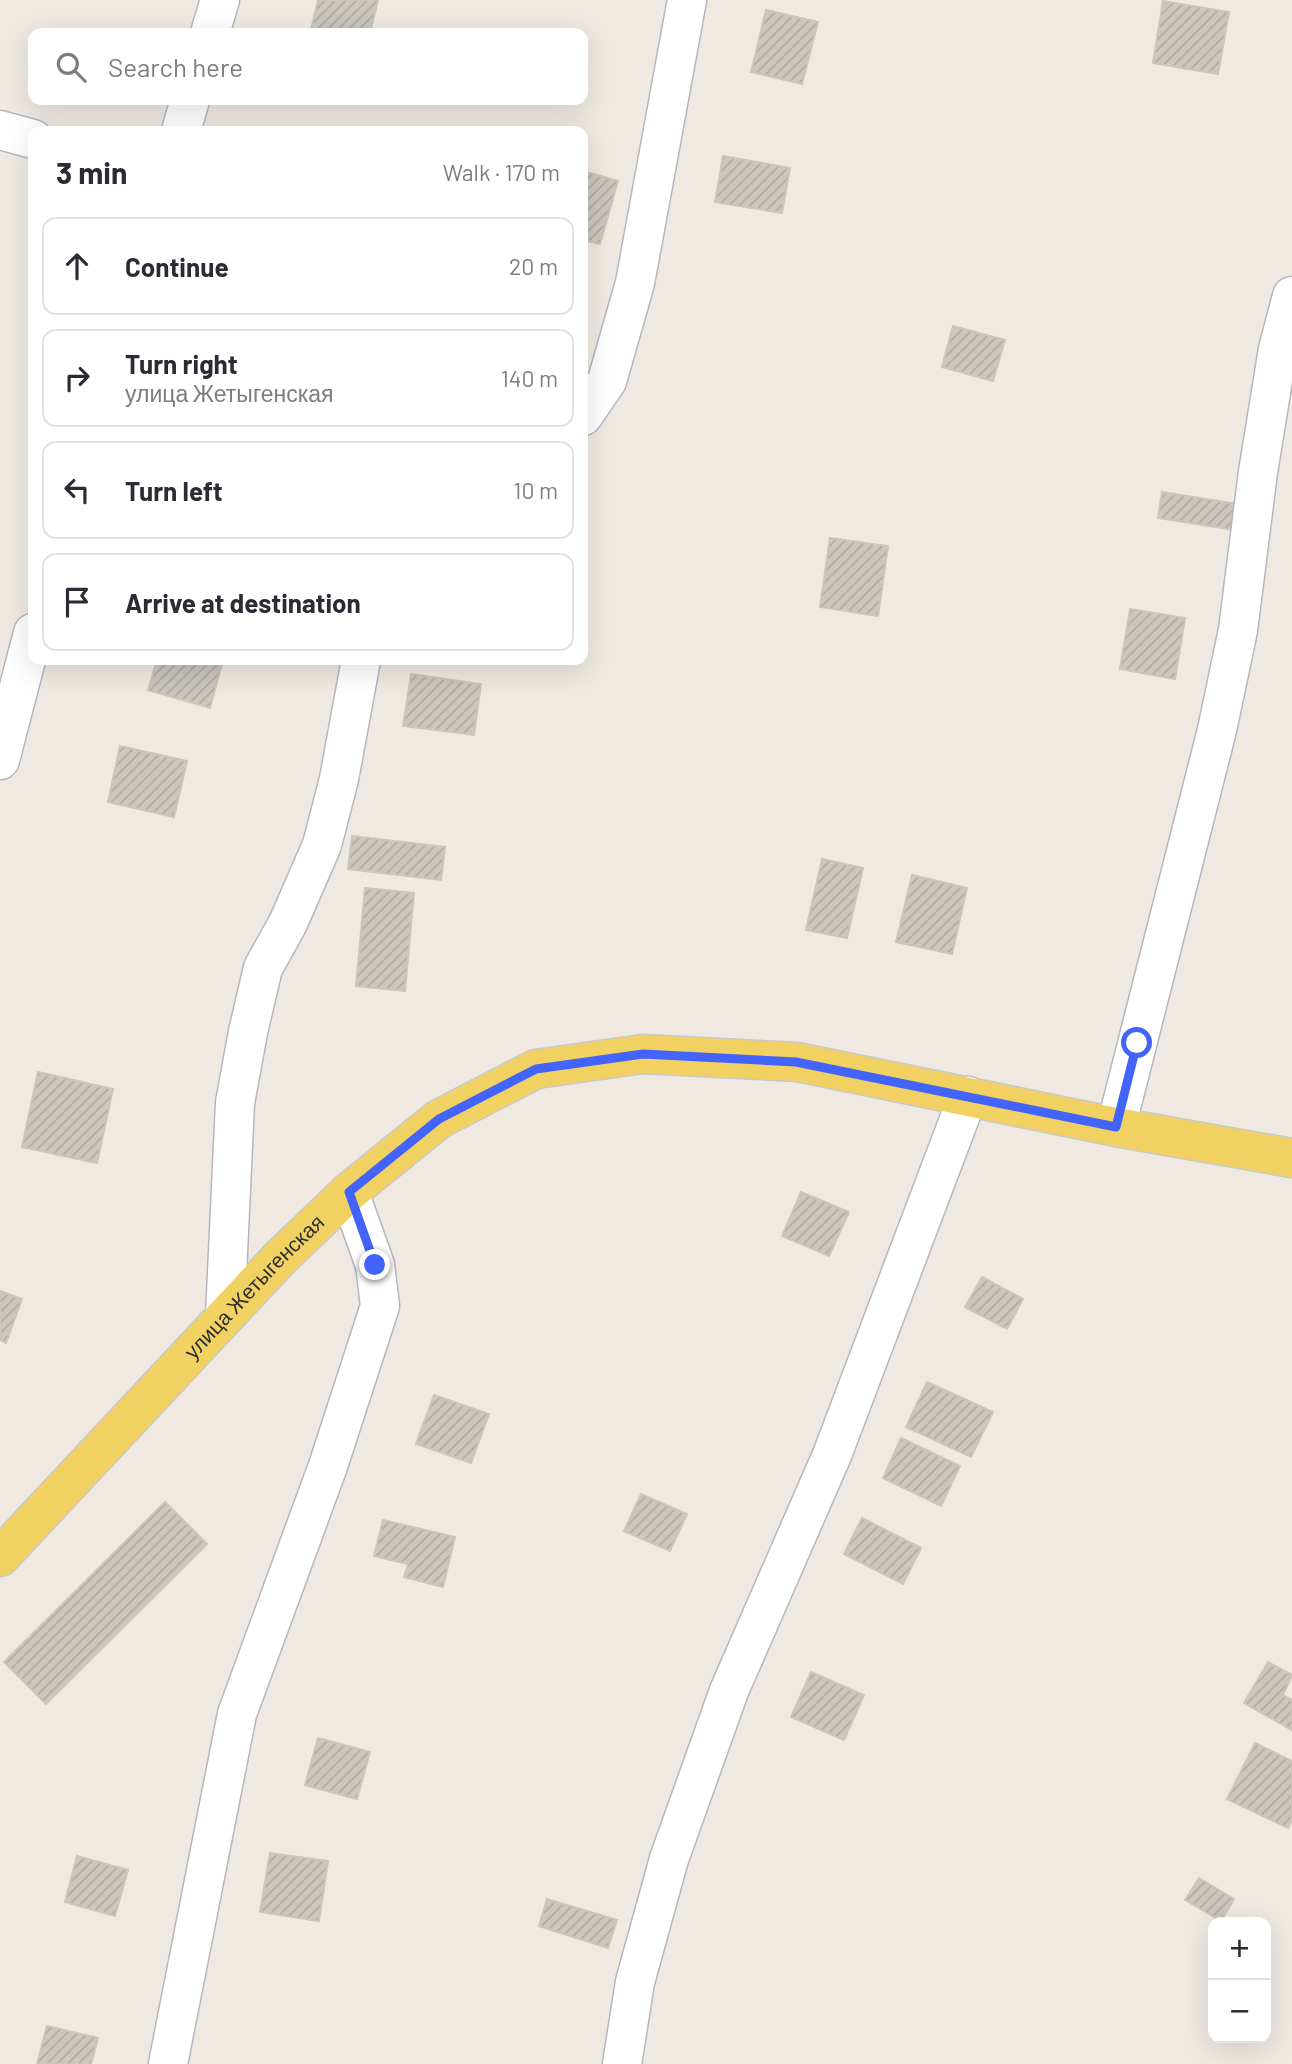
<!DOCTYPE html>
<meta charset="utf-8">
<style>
:root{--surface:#fff;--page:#f2f2f3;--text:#2b2b33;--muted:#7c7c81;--line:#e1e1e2}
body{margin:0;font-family:Barlow,sans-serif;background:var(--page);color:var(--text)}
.controls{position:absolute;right:21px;bottom:21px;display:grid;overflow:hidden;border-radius:14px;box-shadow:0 7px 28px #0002}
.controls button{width:63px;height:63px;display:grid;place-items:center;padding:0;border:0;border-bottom:2px solid var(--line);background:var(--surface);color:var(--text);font:35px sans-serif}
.stop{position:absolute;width:21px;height:21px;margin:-16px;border:5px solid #4264fb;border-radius:50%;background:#fff}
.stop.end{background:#4264fb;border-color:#fff;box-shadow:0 2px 7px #0008}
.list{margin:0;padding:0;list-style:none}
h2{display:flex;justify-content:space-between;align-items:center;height:91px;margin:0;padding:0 28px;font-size:30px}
h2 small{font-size:23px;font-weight:400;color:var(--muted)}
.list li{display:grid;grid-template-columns:46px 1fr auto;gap:21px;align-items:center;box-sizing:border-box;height:98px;margin:0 14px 14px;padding:0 14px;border:2px solid var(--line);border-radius:14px}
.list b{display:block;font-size:26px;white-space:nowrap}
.list p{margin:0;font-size:23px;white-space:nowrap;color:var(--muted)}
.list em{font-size:23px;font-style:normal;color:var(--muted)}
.icon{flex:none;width:38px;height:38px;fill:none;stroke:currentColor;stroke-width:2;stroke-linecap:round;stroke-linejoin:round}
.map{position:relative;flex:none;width:1292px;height:2064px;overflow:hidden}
.search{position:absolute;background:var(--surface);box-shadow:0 7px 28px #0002;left:28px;top:28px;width:560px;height:77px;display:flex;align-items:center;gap:18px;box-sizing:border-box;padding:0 24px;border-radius:14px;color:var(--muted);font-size:26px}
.panel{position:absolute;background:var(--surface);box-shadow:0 7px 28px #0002;left:28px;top:126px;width:560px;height:539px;border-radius:14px}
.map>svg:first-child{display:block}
.building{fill:url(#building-hatch);stroke:#cbc5ba;stroke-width:2}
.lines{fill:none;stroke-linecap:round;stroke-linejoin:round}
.minor-casing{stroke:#b4b7c1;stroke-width:41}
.major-casing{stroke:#c9c9c9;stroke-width:41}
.minor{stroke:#fff;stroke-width:38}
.major{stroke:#f2d163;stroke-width:38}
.route{stroke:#4264fb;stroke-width:9}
.labels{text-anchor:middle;stroke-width:5;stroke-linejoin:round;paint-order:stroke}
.street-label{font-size:21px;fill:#2e2e2e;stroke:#fff}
</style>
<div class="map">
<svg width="1292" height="2064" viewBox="0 0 1292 2064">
<defs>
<pattern id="building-hatch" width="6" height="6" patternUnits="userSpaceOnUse" patternTransform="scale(1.75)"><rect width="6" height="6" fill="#cbc7bf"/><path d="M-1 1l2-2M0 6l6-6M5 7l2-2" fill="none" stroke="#afaba4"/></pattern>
</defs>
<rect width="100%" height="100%" fill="#efe9e1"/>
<g class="building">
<path d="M318,0h60l-8,33h-46l-13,-3z"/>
<path d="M1163,1l66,11 -11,62 -65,-11z"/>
<path d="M766,10l52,12 -16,62 -51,-12z"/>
<path d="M723,156l67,12 -8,45 -67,-11z"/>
<path d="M583,171l35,10 -18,63 -17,-4z"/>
<path d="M953,326l52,14 -12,41 -51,-14z"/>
<path d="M1162,492l76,12 -3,26 -77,-12z"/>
<path d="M830,538l58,8 -10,70 -58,-9z"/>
<path d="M1130,609l55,9 -10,61 -55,-10z"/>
<path d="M157,660h66l-13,48 -62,-18z"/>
<path d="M411,674l70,10 -7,51 -71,-9z"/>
<path d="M120,746l67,15 -13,56 -66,-15z"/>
<path d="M352,836l93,11 -4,33 -93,-11z"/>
<path d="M822,859l41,9 -16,70 -41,-8z"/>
<path d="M912,875l55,13 -15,66 -56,-12z"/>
<path d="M365,888l49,5 -9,98 -49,-5z"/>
<path d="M38,1072l75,17 -16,74 -75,-16z"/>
<path d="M801,1192l48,20 -20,44 -47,-20z"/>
<path d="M982,1277l41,22 -16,30 -42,-22z"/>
<path d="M0,1291l22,8 -16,44 -6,-3z"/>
<path d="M927,1382l66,30 -22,45 -65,-30z"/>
<path d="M434,1395l55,19 -18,49 -55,-19z"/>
<path d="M901,1438l59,28 -19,40 -58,-28z"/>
<path d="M641,1494l46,20 -17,37 -46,-20z"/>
<path d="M165,1502l42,42 -161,160 -42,-42z"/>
<path d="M862,1518l59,30 -18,36 -59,-30z"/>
<path d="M383,1520l72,17 -12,50 -39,-10 4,-13 -34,-8z"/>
<path d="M1268,1662l24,13 -9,20 9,5v30l-48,-27z"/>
<path d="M811,1672l53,23 -20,45 -53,-23z"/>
<path d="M318,1738l52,14 -13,47 -52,-14z"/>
<path d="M1255,1743l37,18v59l-4,8 -61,-29z"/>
<path d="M270,1853l58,8 -9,60 -59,-9z"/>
<path d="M77,1856l51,14 -13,46 -50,-14z"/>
<path d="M1199,1878l35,21 -13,22 -36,-21z"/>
<path d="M547,1899l70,21 -9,28 -69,-22z"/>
<path d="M47,2026l51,12 -7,26h-54z"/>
</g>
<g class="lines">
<g class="minor-casing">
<g id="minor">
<path d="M210,33l10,-33"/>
<path d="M0,130l33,9"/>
<path d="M181,131l9,-31"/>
<path d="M583,416l24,-35 28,-98 52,-283"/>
<path d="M0,760l33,-127"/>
<path d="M1116,1127l101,-397 21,-100 20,-158 20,-123 14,-53"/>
<path d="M225,1316l10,-213 13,-71 15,-64 25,-45 34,-78 17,-66 22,-119"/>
<path d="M168,2064l69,-350 91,-248 52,-160 -5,-41 -26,-73"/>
<path d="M622,2064l13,-82 34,-123 60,-168 103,-236 136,-359"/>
</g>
</g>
<g class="major-casing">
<g id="major">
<path id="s1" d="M0,1557l280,-299 69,-66 90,-73 97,-50 107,-15 154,8 319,65 176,31"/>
</g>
</g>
<use href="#minor" class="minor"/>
<use href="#major" class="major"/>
</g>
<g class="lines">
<path class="route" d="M375,1265l-26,-73 90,-73 97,-50 107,-15 153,8 320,65 21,-84"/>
</g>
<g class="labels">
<g class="street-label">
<text dy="7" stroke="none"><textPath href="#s1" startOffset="371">улица Жетыгенская</textPath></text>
</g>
</g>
</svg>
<div class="controls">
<button>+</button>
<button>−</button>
</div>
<div class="stop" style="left:1137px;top:1043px"></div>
<div class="stop end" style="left:375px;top:1265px"></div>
<div class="search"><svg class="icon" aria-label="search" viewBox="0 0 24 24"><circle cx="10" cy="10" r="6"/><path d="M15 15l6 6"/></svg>Search here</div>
<section class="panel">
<h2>3 min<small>Walk · 170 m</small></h2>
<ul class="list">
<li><svg class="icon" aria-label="ahead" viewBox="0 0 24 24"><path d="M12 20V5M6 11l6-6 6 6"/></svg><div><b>Continue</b></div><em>20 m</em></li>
<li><svg class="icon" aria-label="right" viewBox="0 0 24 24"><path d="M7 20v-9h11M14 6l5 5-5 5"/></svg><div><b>Turn right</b><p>улица Жетыгенская</p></div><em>140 m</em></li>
<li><svg class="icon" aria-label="left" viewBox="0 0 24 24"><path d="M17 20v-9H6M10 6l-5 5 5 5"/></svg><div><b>Turn left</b></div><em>10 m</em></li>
<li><svg class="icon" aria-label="arrive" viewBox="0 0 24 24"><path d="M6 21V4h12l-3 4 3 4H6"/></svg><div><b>Arrive at destination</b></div></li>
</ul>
</section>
</div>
